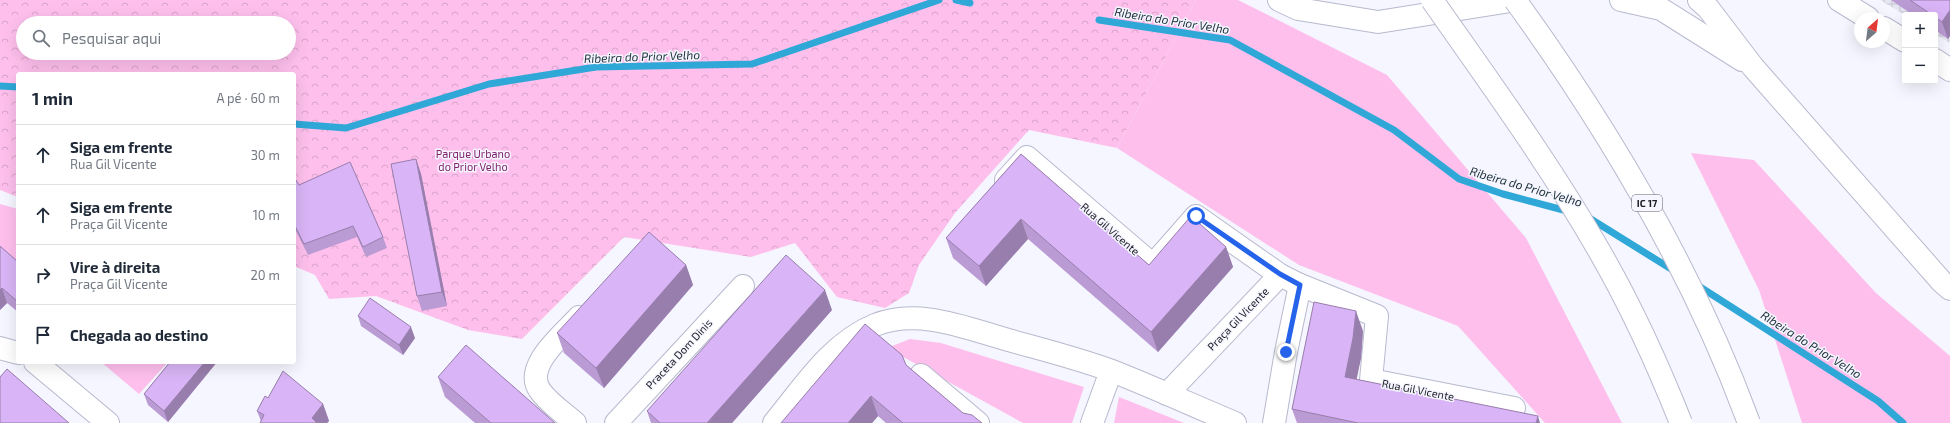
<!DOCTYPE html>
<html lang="pt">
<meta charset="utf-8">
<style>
:root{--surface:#fff;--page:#f6f6f7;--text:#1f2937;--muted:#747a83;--line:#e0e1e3}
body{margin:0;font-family:"Exo 2",sans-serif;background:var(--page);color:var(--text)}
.controls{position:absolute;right:12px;top:12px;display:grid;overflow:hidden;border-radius:4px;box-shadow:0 4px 16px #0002}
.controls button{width:36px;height:36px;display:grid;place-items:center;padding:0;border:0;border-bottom:1px solid var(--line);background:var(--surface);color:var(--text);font:20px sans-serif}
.compass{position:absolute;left:1854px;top:12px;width:36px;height:36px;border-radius:50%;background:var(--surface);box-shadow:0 4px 16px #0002;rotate:28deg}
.stop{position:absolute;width:12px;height:12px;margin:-9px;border:3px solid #2563eb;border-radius:50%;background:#fff}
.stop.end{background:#2563eb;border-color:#fff;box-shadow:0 1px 4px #0008}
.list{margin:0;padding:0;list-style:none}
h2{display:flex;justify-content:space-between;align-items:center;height:52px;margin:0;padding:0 16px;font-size:17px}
h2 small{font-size:13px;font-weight:400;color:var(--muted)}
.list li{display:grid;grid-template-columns:26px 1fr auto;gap:12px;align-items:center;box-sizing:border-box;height:60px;padding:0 16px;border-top:1px solid var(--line)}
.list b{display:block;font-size:15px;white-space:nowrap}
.list p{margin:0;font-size:13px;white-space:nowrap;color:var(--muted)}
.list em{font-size:13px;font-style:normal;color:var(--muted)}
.icon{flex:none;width:22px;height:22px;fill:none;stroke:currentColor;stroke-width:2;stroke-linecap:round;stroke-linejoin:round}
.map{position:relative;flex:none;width:1950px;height:423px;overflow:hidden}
.search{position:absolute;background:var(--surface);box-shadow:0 4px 16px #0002;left:16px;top:16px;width:280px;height:44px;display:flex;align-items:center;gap:10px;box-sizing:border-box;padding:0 14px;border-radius:22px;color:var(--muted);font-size:15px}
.panel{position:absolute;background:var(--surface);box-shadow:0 4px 16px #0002;left:16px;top:72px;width:280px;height:292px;border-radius:4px}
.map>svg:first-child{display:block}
.industrial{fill:url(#industrial-grid)}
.grass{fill:#febfed}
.park{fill:url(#park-crowns);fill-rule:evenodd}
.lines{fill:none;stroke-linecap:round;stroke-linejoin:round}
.stream{stroke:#2fa8d7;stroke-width:7}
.minor-casing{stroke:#b8b9ce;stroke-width:24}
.minor{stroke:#fff;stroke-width:22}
.highway-bridge-casing{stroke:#b8b9ce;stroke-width:24;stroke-linecap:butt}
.highway-bridge{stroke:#fff;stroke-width:22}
.wall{fill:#bb9bd4}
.shaded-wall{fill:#987eac}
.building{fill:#d9b4f6;stroke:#987eac}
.route{stroke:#2563eb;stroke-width:5}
.labels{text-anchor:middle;stroke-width:3;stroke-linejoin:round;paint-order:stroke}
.shield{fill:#f5f6ff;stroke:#5e5e66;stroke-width:1}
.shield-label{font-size:10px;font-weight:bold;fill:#1d1d25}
.park-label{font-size:11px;fill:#7f226d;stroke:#f5f6ff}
.street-label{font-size:11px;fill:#1d1d25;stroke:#f5f6ff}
.water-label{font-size:12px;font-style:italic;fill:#1c2f39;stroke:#f5f6ff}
</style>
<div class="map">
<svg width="1950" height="423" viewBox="0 0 1950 423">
<defs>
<pattern id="industrial-grid" width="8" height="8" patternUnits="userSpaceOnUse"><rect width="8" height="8" fill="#e5e6f1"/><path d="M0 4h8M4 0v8" fill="none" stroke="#c4c5ce"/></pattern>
<pattern id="park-crowns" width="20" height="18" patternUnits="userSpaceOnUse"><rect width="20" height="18" fill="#febfed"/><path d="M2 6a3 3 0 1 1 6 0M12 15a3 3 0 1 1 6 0" fill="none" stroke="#d9a4cb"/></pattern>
</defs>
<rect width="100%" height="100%" fill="#f5f6ff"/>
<path class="industrial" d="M1880,0h70v43l-15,-9v-19h-30z"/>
<g class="grass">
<path d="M1196,0h42l149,75 139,163 96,185h-77l-87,-97 -159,-61 -182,-117z"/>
<path d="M1691,153l63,7 122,133 74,63v67h-148l-43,-133z"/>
<path d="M0,204l18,5v54l-18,-15z"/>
<path d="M910,339l31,4 143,44 -12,36h-49l-136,-75z"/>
<path d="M101,362h67l-29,32z"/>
<path d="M1119,397l65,26h-70z"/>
</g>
<path class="park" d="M0,0h1196l-79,148 -88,-18 -74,83 -36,52 -10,28 -24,15 -48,-11 -42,-54 -44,14 -127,-20 -102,102 -54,-9 -92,-34 -47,3 -14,-24 -21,-9v-192h-276v123l-18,-7zM23,23h266v30h-266z"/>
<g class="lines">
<g class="stream">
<path d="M956,0l14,3"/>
<path d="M1099,20l131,20 164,90 65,49 44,15 68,18"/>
<path d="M0,86l18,1"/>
<path d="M294,124l52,4 143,-44 107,-17 156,-3 187,-64"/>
<path d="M1586,216l90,56"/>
<path d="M1697,285l181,116 25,22"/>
</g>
<g class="minor-casing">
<g id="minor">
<path d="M1279,0l19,9 80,13 139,-22"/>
<path d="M1621,0l40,9 81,51"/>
<path d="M1699,0l9,8 45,59 189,215 8,7"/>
<path d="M1839,0l29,18"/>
<path d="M1884,28l21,13"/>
<path d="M1935,60l15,10"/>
<path d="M1006,180l21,-23 126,108 43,-49 84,59"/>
<path d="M1300,285l77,31 -6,64 143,28"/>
<path d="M0,348l18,5"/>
<path d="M35,362l73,61"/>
<path d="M921,375l57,48"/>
<path d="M1167,394l113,-119 20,10 -14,67 -12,71"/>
<path d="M575,423c-11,-10 -25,-19 -34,-31 -20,-25 23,-58 38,-75"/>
<path d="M616,423l127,-137"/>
<path d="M774,423c29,-35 57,-80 101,-98 42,-17 88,2 130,14 35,10 72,19 107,32 41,16 82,35 123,52"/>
<path d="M1092,423l19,-52"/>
</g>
</g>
<use href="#minor" class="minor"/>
<g class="highway-bridge-casing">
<g id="highway-bridge">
<path d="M1432,0c58,83 119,166 169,254 31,54 57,111 80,169"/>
<path d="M1515,0c95,131 178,271 234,423"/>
</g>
</g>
<use href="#highway-bridge" class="highway-bridge"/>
</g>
<g class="wall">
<path d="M1891,0h59l-2,39 -13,-9v-15h-22z"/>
<path d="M1021,154l128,111 77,-18 7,20 -75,85 -130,-113 -42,47 -33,-28 -7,-20z"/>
<path d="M416,159l5,15 26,132 -25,5 -5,-15z"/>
<path d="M294,177l5,8 84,52 4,11 -21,9 -9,-20 -49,18 -14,-28z"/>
<path d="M0,246l18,16v50l-11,-9 -7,7z"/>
<path d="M686,265l7,20 -89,103 -40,-35 -7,-20z"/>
<path d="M832,310l-100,113h-81l-4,-12z"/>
<path d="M358,316l57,22 -12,17 -42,-29z"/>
<path d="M1363,331l-2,27 -5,21 184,44h-243l-5,-14z"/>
<path d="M170,362h47l-49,60 -20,-17 -4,-11z"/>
<path d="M906,365l57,48 19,10h-96l-8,-7 -6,7h-91z"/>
<path d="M438,377l117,46h-80l-30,-26z"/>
<path d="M268,398l55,6 6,17 -2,2h-67l1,-2 -4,-10z"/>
</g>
<g class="shaded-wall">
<path d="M1950,10v26l-2,3 -6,-17z"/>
<path d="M416,159l5,15 26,132 -5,-14z"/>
<path d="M1021,219l7,20 -42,47 -7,-20z"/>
<path d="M1226,247l7,20 -75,85 -7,-20z"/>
<path d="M686,265l7,20 -89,103 -8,-20z"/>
<path d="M2,288l5,15 -7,7v-20z"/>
<path d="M825,290l7,20 -100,113h-25z"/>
<path d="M1356,311l7,20 -2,27 -8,39 -8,-20z"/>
<path d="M411,327l4,11 -12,17 -4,-10z"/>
<path d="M205,362h12l-49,60 -4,-11z"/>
<path d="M871,396l7,20 -6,7h-24z"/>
<path d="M323,404l6,17 -2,2h-13l-2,-5z"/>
<path d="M1538,416l2,7h-4z"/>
</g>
<g class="building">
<path d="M1910,0h40v10l-8,12 -7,-5v-2h-3z"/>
<path d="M1021,154l128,111 42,-49 35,31 -75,85 -130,-113 -42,47 -33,-28z"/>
<path d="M416,159l26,133 -25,4 -26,-132z"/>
<path d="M350,162l33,75 -20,10 -10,-21 -49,18 -10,-20v-47l5,8z"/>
<path d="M649,232l37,33 -90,103 -39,-35z"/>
<path d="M0,246l18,16v40l-16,-14 -2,2z"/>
<path d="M786,255l39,35 -118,133h-47l-13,-12z"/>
<path d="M370,298l41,29 -12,18 -41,-29z"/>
<path d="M1314,302l42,9 -3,27 -8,39 193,39 -2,7h-178l-66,-14z"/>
<path d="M865,324l37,31 4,10 57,48 9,2 10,8h-79l-32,-27 -23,27h-67z"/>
<path d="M466,345l89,78h-64l-53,-46z"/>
<path d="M170,362h35l-41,49 -20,-17z"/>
<path d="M7,369l62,54h-69v-46z"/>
<path d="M283,371l40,33 -11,14 5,5h-57l4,-8 -7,-4 8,-15 3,2z"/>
</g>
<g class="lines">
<path class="route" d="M1196,216l84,58 20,11 -14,67"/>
</g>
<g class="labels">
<rect class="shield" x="1632" y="195" width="30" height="16" rx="3"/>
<g class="shield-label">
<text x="1647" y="207">IC 17</text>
</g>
<g class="park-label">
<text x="473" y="158">Parque Urbano<tspan x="473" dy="13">do Prior Velho</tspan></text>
</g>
<g class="street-label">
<text transform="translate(1110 229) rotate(41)" y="4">Rua Gil Vicente</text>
<text transform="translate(1238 319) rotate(-46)" y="4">Praça Gil Vicente</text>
<text transform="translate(679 354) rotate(-47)" y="4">Praceta Dom Dinis</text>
<text transform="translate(1418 390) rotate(11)" y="4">Rua Gil Vicente</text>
</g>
<g class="water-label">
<text transform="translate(1172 21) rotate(9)" y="4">Ribeira do Prior Velho</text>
<text transform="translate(642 57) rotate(-2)" y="4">Ribeira do Prior Velho</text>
<text transform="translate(1526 187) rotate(16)" y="4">Ribeira do Prior Velho</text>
<text transform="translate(1811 345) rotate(32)" y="4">Ribeira do Prior Velho</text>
</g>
</g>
</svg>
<div class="controls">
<button>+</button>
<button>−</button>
</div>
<svg class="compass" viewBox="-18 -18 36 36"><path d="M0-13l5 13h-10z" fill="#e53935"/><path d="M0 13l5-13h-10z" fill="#747a83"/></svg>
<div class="stop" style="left:1196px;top:216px"></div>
<div class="stop end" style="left:1286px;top:352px"></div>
<div class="search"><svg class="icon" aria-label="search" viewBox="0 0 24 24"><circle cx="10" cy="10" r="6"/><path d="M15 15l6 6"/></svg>Pesquisar aqui</div>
<section class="panel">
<h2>1 min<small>A pé · 60 m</small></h2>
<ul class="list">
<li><svg class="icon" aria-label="ahead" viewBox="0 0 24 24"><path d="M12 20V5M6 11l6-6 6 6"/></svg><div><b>Siga em frente</b><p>Rua Gil Vicente</p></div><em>30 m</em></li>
<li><svg class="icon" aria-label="ahead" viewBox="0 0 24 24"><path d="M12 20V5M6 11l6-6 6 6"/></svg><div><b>Siga em frente</b><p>Praça Gil Vicente</p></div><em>10 m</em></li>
<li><svg class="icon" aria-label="right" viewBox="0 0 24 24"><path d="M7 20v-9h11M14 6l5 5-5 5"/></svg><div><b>Vire à direita</b><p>Praça Gil Vicente</p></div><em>20 m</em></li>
<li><svg class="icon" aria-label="arrive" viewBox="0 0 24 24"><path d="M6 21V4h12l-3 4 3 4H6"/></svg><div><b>Chegada ao destino</b></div></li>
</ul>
</section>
</div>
